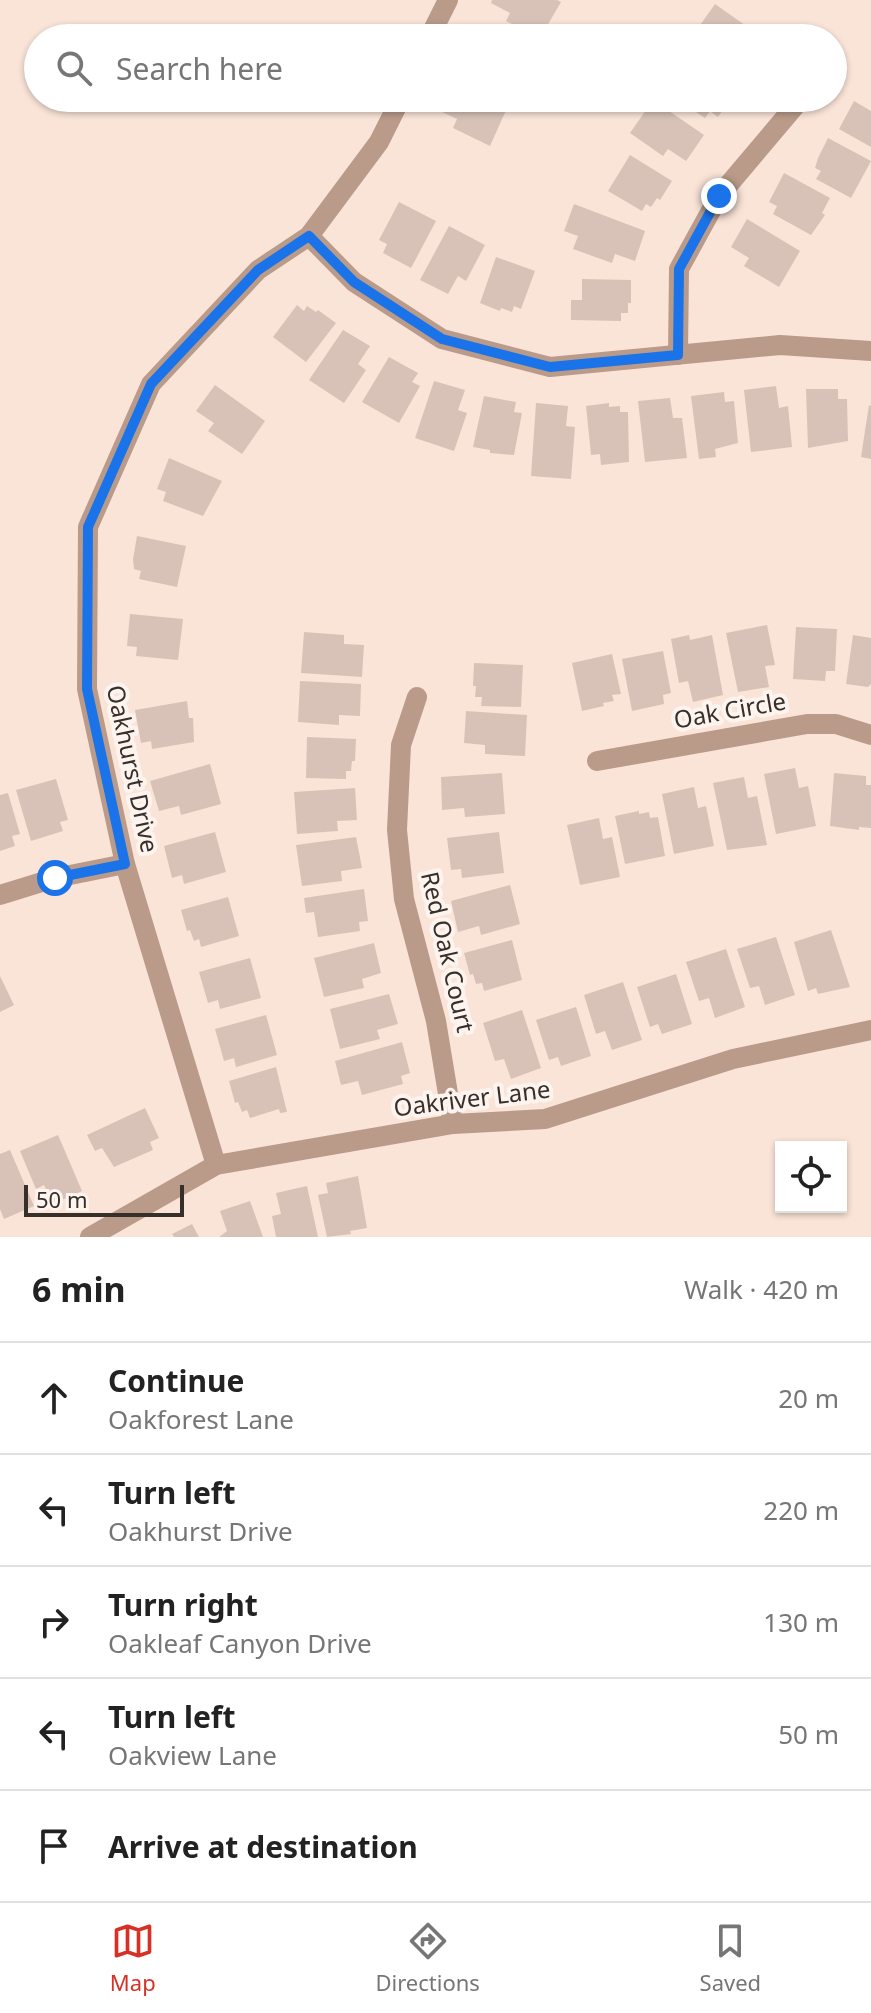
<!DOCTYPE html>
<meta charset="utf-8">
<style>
:root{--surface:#fff;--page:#f2f2f2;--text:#222;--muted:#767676;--line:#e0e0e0;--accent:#d93025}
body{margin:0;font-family:"Noto Sans",sans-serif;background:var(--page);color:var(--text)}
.controls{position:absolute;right:24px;bottom:24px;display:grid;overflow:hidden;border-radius:0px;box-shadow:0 2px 6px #0004}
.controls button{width:72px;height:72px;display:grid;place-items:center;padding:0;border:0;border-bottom:2px solid var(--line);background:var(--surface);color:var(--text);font:40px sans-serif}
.scale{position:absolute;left:24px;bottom:20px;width:160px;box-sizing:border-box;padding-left:8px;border:4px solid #372f2a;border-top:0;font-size:22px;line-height:28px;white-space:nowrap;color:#372f2a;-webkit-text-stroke:6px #fdf4ef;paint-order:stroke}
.stop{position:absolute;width:24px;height:24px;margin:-18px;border:6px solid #1a73e8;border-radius:50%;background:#fff}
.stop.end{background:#1a73e8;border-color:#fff;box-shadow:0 2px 8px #0008}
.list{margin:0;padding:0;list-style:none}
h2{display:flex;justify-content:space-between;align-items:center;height:104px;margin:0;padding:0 32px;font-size:34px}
h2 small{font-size:26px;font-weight:400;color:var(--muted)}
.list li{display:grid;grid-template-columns:52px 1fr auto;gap:24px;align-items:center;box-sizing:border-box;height:112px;padding:0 32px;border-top:2px solid var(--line)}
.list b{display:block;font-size:30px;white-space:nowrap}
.list p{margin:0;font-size:26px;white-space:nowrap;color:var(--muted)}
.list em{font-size:26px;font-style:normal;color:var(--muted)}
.icon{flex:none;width:44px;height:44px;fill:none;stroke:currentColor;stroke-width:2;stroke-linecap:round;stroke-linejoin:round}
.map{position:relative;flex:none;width:871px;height:1237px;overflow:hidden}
.search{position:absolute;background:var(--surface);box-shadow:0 2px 6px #0004;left:24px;right:24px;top:24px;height:88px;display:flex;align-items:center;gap:20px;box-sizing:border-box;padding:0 28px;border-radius:44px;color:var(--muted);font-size:30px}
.sheet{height:664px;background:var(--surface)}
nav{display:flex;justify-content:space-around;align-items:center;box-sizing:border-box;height:112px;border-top:2px solid var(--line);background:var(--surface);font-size:22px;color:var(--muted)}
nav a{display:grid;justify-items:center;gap:4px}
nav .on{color:var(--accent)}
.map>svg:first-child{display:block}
.building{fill:#d8c2b7}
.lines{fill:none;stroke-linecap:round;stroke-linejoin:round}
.street{stroke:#ba9b8a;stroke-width:20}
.route{stroke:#1a73e8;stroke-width:10}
.labels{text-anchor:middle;stroke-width:8;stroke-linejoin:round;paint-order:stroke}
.street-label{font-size:24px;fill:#372f2a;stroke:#fdf4ef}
</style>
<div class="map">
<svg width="871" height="1237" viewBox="0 0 871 1237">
<rect width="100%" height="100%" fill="#fae4d8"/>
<g class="building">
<path d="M492,0h65l4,2 -21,36 -34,-17 4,-8 -19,-10z"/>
<path d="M715,4l34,24 -6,8 3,2h-55z"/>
<path d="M482,28l20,10h-26z"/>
<path d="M444,98h43l20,10 -17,38 -37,-18 4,-9 -19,-9z"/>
<path d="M675,98h56l-13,19 -8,-6 -5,7z"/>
<path d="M653,100l51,35 -18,26 -18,-12 -5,7 -33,-23z"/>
<path d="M854,101l17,10v36l-32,-18z"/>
<path d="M828,138l43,23 -20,37 -35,-19 5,-8 -6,-3 3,-10z"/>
<path d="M630,155l42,26 -12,19 -3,-2 -6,9 -5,-3 -4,7 -34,-20z"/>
<path d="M784,173l46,25 -8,15 3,2 -14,20 -38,-21 4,-8 -8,-4z"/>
<path d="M399,202l37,19 -25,47 -28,-15 4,-9 -8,-4z"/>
<path d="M574,204l71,27 -10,30 -20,-7 -3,9 -39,-14 5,-13 -14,-5z"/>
<path d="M747,219l53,32 -21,36 -35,-21 5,-8 -18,-11z"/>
<path d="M449,226l36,19 -19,36 -8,-5 -10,18 -28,-14z"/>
<path d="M496,257l39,14 -14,38 -7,-3 -2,6 -11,-4 -1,3 -20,-8z"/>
<path d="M582,279l49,1v23h-3v10h-7v8l-50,-1v-20h11z"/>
<path d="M297,305l7,6 3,-5 9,6 2,-2 18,13 -30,39 -33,-25z"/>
<path d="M343,330l27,16 -12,18 8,6 -22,33 -35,-23z"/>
<path d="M389,357l29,16 -6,9 8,4 -21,37 -37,-21z"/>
<path d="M434,381l31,9 -7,20 9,3 -13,38 -39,-13z"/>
<path d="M215,385l50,36 -23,33 -34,-23 6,-8 -18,-12z"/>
<path d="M776,386l3,22 9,-2 4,41 -41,5 -7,-62z"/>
<path d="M806,389h32v10h9l1,42 -40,7z"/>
<path d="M724,392l1,10 9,-1 4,42 -23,6 1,8 -17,2 -8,-63z"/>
<path d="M484,396l32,6 -2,10 8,1 -8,42 -24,-2v-3l-17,-3z"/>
<path d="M670,398l3,20h9l5,40 -42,4 -7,-61z"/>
<path d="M536,403l32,3 -2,20 9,1 -4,52 -40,-3z"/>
<path d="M609,403v4l11,-1v6h8l1,50 -28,3 -1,-11 -9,1 -5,-49z"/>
<path d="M869,405l2,1v53l-10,-2z"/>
<path d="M169,458l53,23 -19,35 -40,-15 3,-9 -9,-3z"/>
<path d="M137,536l49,10 -9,41 -38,-8 2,-8 -7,-2 -1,-10z"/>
<path d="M130,614l53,5 -5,41 -42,-4 1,-9 -10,-1z"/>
<path d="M767,625l8,40 -10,1 4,21 -31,5 -12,-59z"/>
<path d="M796,627l41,2 -2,42h-9l-1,10 -32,-2z"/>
<path d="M304,632l40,3v9l20,1 -2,32 -61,-4z"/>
<path d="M689,635l1,5 22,-5 11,60 -30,7 -5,-21 -9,2 -8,-44z"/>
<path d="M853,635l18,3v46l-3,3 -22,-3z"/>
<path d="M663,651l8,42 -8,2 1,9 -32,7 -10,-52z"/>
<path d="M612,654l9,40 -9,1 2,6 -11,2 1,3 -22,5 -10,-48z"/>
<path d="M474,663l49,2 -2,42 -40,-1 1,-9h-7l1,-11h-3z"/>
<path d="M300,681l61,3 -1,32 -21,-1v10l-41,-3z"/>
<path d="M187,701l2,17h4l1,24 -42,7 -1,-8 -10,2 -6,-33z"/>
<path d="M466,711l61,4 -2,41 -40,-2v-9l-21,-2z"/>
<path d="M307,737l49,2 -1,22h-3l-1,10h-5v8l-40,-1z"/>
<path d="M210,764l11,40 -40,11 -2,-9 -20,5 -9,-30z"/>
<path d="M795,768l4,20 9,-2 8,40 -40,8 -12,-60z"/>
<path d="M502,773l3,41 -40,3 -1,-9 -22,2 -1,-33z"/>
<path d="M834,773l32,3v9h5v43l-12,-1v3l-29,-4z"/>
<path d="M744,777l4,21 9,-2 10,49 -40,5 -14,-67z"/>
<path d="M56,779l12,41 -8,2 3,9 -32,10 -15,-51z"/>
<path d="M694,787l4,21 8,-2 8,40 -40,8 -12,-60z"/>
<path d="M355,788l2,32 -20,1 1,10 -41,3 -3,-42z"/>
<path d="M8,793l12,41 -8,2 3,10 -15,5v-56z"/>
<path d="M639,811v3l10,-2 1,6 8,-1 7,39 -40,8 -10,-48z"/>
<path d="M599,818l4,21 9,-2 8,40 -40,8 -13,-60z"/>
<path d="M215,832l11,40 -42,12 -2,-9 -10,3 -8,-32z"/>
<path d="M499,832l5,41 -42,5 -1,-9 -10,1 -4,-32z"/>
<path d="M356,837l6,31 -21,3 1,10 -40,5 -6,-41z"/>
<path d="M510,885l10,39 -39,11 -2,-9 -21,6 -7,-31z"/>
<path d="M364,889l4,32 -9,1 1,9 -42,6 -4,-25 -8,1 -2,-15z"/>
<path d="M228,897l11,39 -38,11 -2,-8 -5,2 -4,-11 -3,1 -6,-21z"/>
<path d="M831,930l19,57 -32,7 -2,-6 -8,3 -14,-49z"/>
<path d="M776,937l19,58 -30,10 -6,-19 -9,2 -13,-39z"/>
<path d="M512,940l10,40 -38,11 -2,-8 -6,1 -3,-10 -3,1 -6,-22z"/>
<path d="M374,943l7,30 -19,6 2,9 -40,9 -10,-39z"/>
<path d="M726,949l19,58 -30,11 -6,-20 -10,3 -13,-39z"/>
<path d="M250,958l11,40 -41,11 -2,-9 -10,3 -9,-31z"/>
<path d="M676,974l16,50 -30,10 -4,-10 -8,3 -13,-40z"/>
<path d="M0,976l14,29 -14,7z"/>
<path d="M623,982l19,58 -30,10 -7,-19 -9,3 -12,-39z"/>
<path d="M389,994l9,30 -21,6 3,9 -40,10 -10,-40z"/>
<path d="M576,1007l15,49 -30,10 -3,-9 -9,3 -13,-40z"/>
<path d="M522,1010l19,58 -30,11 -7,-20 -9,2 -12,-38z"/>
<path d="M266,1015l11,40 -41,12 -2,-9 -10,3 -9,-32z"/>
<path d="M402,1042l8,31 -9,3 2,8 -41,11 -4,-14 -17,4 -6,-24z"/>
<path d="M276,1067l11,45 -7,1 -1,-4 -29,9 -3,-8 -5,2 -4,-10 -3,1 -6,-22z"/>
<path d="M145,1108l14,30 -9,4 3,8 -39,17 -12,-19 -7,3 -8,-16z"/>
<path d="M58,1135l24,56 -29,13 -9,-19 -8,4 -16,-38z"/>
<path d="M10,1150l24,56 -30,13 -4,-10v-55z"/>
<path d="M358,1176l9,52 -17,3 1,3 -24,3 -9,-42 10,-2 -2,-10z"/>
<path d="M307,1186l11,51h-42l-4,-21 9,-2 -5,-21z"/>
<path d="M250,1201l13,36h-44l8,-6 -7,-20z"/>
<path d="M192,1224l7,13h-25l-2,-3z"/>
</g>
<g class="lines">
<g class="street">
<path d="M429,38l19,-38"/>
<path d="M309,236l45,46 88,57 108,28 230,-22 91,6"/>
<path d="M678,355l1,-86 40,-73 81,-96"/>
<path d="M417,697l-16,48 -4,85 7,69 32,122 17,103"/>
<path d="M597,761l210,-37h29l35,11"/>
<path d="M0,895l55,-17 70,-14"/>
<path d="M216,1165l-91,-301 -38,-175 1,-162 63,-143 107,-114 51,-34 70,-94 22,-44"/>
<path d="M90,1237l126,-72 237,-41 92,-5 188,-60 138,-29"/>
</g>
</g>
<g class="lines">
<path class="route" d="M55,878l70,-14 -38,-175 1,-162 63,-143 107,-114 51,-34 45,46 88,57 108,28 128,-12 1,-86 40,-73"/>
</g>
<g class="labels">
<g class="street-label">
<text transform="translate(730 711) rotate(-10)" y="8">Oak Circle</text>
<text transform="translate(132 769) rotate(78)" y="8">Oakhurst Drive</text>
<text transform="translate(447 952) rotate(77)" y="8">Red Oak Court</text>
<text transform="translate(472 1099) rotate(-7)" y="8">Oakriver Lane</text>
</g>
</g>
</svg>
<div class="controls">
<button><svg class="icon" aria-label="locate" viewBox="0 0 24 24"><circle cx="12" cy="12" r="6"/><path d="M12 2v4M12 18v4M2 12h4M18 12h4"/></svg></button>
</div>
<div class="scale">50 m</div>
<div class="stop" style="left:55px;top:878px"></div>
<div class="stop end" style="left:719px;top:196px"></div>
<div class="search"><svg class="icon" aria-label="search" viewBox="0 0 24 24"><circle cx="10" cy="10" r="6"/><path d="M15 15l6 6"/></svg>Search here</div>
</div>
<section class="sheet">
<h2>6 min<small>Walk · 420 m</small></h2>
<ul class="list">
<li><svg class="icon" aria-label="ahead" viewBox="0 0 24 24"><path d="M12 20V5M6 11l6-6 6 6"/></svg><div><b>Continue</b><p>Oakforest Lane</p></div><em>20 m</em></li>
<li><svg class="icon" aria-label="left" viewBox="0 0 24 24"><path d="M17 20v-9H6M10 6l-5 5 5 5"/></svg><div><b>Turn left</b><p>Oakhurst Drive</p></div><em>220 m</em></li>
<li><svg class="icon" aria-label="right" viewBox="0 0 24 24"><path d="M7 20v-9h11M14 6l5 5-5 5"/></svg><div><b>Turn right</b><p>Oakleaf Canyon Drive</p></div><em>130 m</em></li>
<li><svg class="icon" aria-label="left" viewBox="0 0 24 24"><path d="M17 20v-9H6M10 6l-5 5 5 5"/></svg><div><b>Turn left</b><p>Oakview Lane</p></div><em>50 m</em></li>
<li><svg class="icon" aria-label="arrive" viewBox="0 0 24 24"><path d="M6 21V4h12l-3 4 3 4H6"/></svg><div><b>Arrive at destination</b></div></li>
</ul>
</section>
<nav>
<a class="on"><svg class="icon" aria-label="map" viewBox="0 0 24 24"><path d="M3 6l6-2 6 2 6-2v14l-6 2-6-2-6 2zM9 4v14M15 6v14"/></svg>Map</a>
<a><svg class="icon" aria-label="directions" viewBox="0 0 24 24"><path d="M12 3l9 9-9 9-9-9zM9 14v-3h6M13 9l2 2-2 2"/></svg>Directions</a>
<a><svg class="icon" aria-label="saved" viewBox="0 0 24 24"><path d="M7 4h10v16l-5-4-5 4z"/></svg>Saved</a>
</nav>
